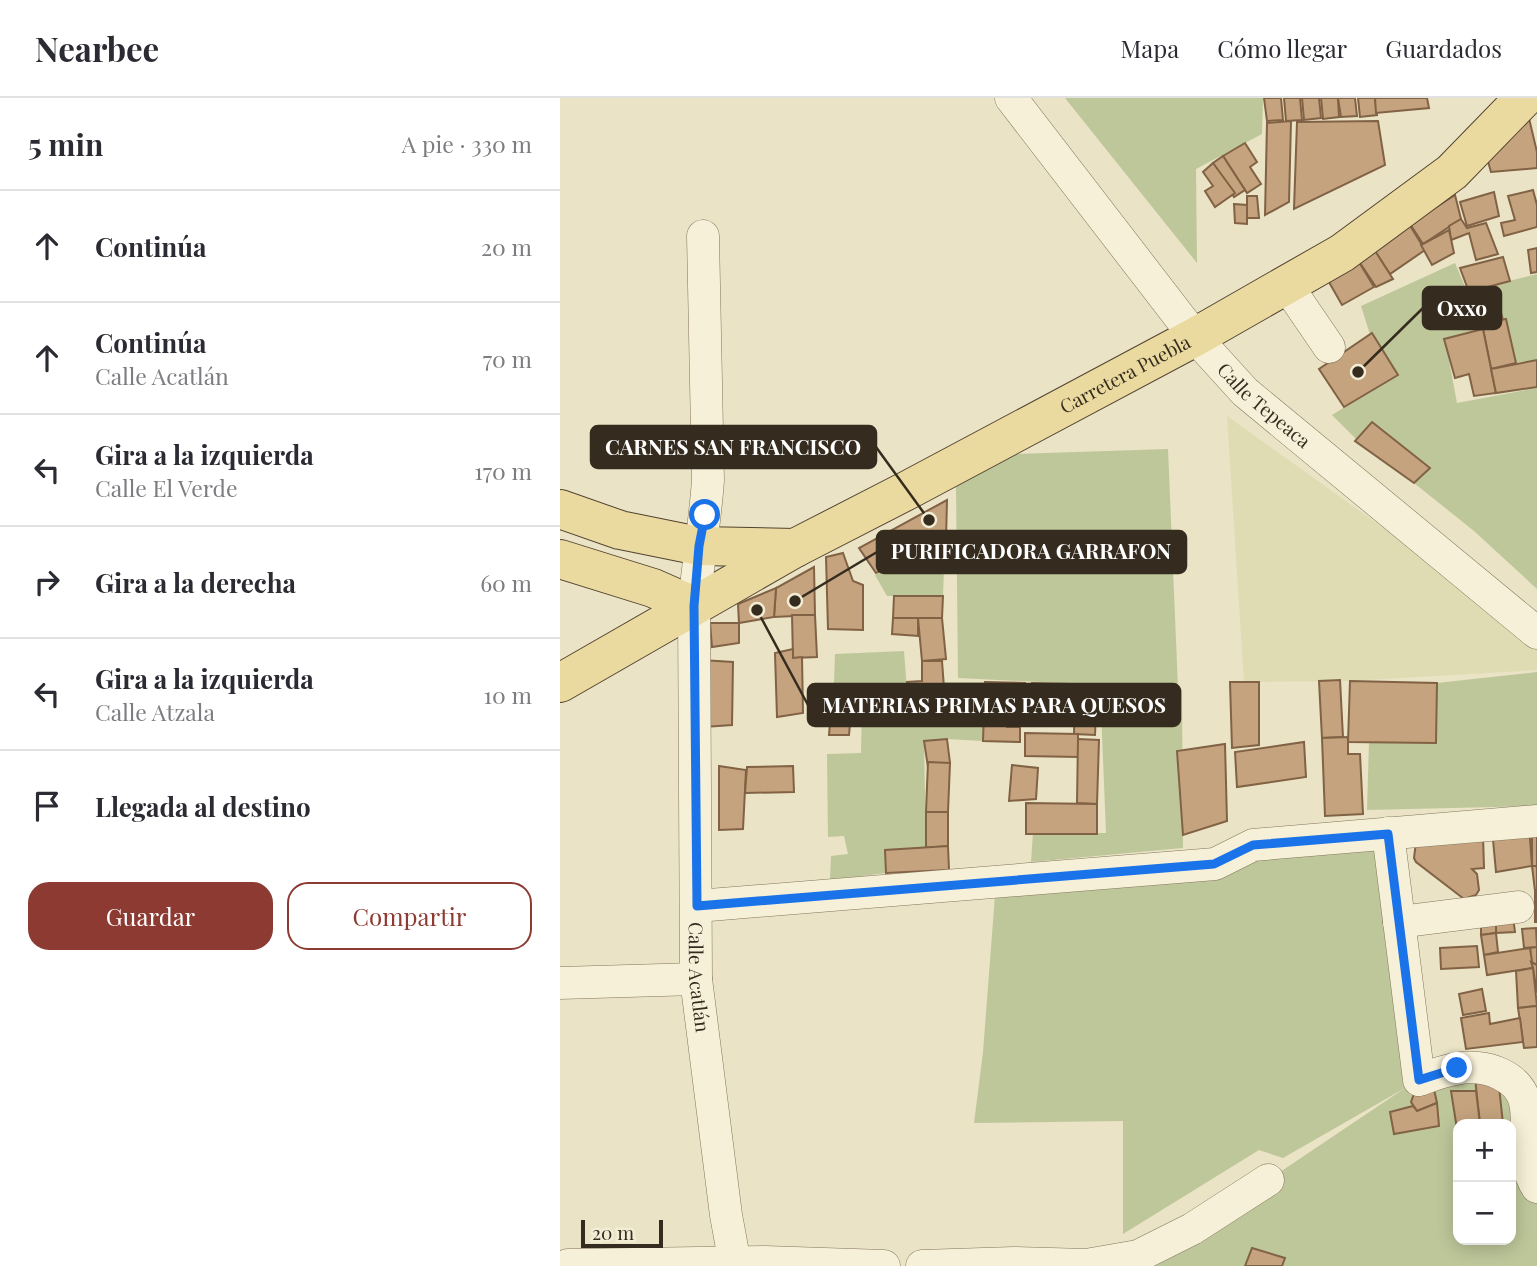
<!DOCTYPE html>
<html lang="es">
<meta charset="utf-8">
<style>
:root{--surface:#fff;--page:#f2f2f3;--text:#2b2b33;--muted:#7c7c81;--line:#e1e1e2;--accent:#8d3b32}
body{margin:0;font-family:"Playfair Display",serif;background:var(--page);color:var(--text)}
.controls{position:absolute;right:21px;bottom:21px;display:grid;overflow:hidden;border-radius:14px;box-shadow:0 4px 18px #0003}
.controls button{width:63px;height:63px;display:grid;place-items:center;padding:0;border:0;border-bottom:2px solid var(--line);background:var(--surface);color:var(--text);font:35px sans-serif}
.scale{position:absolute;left:21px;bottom:18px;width:82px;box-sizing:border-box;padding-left:7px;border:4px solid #352c1f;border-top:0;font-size:19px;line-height:24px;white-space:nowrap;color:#352c1f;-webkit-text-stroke:5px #f2edd4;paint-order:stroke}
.stop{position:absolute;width:21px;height:21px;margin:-16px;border:5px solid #1a73e8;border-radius:50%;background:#fff}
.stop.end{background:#1a73e8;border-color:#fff;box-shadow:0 2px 7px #0008}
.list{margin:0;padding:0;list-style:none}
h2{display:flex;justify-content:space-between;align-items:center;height:91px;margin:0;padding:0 28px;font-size:30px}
h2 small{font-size:23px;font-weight:400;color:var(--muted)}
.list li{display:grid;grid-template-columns:46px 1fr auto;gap:21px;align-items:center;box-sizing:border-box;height:112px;padding:0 28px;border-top:2px solid var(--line)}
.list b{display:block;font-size:26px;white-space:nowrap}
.list p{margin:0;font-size:23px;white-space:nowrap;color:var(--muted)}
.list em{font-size:23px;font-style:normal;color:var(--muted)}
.actions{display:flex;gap:14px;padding:21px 28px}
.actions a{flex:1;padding:16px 0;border:2px solid var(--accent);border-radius:21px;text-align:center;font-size:24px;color:var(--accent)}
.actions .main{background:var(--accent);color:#fff}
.icon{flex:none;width:38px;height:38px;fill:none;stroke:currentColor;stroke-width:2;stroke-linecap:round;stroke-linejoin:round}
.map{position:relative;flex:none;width:977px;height:1168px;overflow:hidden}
header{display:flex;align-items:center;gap:42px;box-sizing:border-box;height:98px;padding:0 35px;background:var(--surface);border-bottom:2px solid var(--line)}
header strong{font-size:33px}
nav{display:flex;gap:38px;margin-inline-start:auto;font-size:24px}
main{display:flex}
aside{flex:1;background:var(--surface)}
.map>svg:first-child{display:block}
.farmland{fill:#dfdcb3}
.green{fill:#bec79a;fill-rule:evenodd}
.building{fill:#c5a37e;stroke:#816245;stroke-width:2}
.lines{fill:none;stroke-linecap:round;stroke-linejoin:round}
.minor-casing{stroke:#84755d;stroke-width:33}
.major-casing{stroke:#524331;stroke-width:40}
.minor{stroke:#f6f0d8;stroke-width:32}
.major{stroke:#eadaa0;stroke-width:38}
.route{stroke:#1a73e8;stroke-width:9}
.labels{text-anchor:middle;stroke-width:6;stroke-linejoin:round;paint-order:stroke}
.street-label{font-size:19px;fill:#352c1f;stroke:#f2edd4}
.leader{fill:none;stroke:#352c1f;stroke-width:2.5}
.callout-dot{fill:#352c1f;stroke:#f2edd4;stroke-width:2.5}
.callout{fill:#352c1f;stroke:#352c1f;stroke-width:2.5}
.callout-label{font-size:21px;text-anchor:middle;font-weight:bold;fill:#fff}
</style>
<header>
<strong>Nearbee</strong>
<nav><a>Mapa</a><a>Cómo llegar</a><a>Guardados</a></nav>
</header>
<main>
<aside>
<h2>5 min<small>A pie · 330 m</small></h2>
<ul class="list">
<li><svg class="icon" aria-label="ahead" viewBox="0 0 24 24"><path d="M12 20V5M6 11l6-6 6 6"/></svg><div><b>Continúa</b></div><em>20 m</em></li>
<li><svg class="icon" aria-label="ahead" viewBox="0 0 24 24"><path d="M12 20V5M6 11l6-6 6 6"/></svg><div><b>Continúa</b><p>Calle Acatlán</p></div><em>70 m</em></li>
<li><svg class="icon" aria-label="left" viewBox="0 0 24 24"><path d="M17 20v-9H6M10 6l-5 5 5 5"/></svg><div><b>Gira a la izquierda</b><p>Calle El Verde</p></div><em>170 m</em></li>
<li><svg class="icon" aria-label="right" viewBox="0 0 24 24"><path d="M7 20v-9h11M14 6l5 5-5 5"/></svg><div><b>Gira a la derecha</b></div><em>60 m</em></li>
<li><svg class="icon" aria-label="left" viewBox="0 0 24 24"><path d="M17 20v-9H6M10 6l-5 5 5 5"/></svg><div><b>Gira a la izquierda</b><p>Calle Atzala</p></div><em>10 m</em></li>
<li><svg class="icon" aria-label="arrive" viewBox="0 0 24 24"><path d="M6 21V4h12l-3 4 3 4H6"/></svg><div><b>Llegada al destino</b></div></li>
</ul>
<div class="actions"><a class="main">Guardar</a><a>Compartir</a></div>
</aside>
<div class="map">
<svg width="977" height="1168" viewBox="0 0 977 1168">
<rect width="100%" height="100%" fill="#eae3c5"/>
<path class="farmland" d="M667,318l310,222v32l-187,11 -106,1z"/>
<g class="green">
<path d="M505,0h198l-1,36 -66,35 1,94z"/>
<path d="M895,165l28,66 -38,10 12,64 80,-15v201l-63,-58 -60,-48 15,-16 -57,-45 -16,17 -24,-24 53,-33 -24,-76z"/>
<path d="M977,176v86l-21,3 -23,-78z"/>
<path d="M608,351l10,239h-2l6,1 1,159 -152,14 2,-29h73l-6,-148 -142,-7 -2,-192 58,-32z"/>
<path d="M385,443l-2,55h-56l-12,-21z"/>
<path d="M344,553l4,53 36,-3 -1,-19h42l-2,59 -36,-2 -23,2 2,107 -41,2 1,23 -56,7 1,-24 17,-2 -4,-18 -16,1 -1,-83 34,-1 1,-48 -29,4 2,-55z"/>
<path d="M977,574v134l-170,4 2,-68 66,1 2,-60z"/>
<path d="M828,735l31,246 86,-4 32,112v79h-428l159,-86 137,-92 -122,70 -24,-8 -136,84v-113l-149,2 9,-71 13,-170zM898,1026h53v116h-53z"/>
</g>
<g class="building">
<path d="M704,0h17l2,22 -16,1z"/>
<path d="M724,0h16l2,22 -16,1z"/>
<path d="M742,0h17l2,20 -17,2z"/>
<path d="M761,0h17l1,19 -16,2z"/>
<path d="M778,0h17l2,18 -16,1z"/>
<path d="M798,0h17l2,17 -17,2z"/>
<path d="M815,0h52l2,10 -53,5z"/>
<path d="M968,16l9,38v16l-46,4 -4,-14z"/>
<path d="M731,23l-2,81 -24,13 2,-92z"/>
<path d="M818,23l7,44 -91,44 3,-87z"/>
<path d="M685,45l12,19 -7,5 11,17 -14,9 -24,-37z"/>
<path d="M663,58l22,34 -11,7 -21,-34z"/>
<path d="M653,65l22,30 -20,14 -10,-16 8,-5 -10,-14z"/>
<path d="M973,92l4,15v22l-33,9 -3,-13 14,-3 -7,-24z"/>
<path d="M934,94l5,24 -32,10 -7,-24z"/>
<path d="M895,97l6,24 -38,25 -13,-20z"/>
<path d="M687,98h10l2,22h-12z"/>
<path d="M674,106l13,1v19l-12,-1z"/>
<path d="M846,121l19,31 -35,24 -20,-30z"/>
<path d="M901,121l6,9 19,-5 12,31 -22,6 -7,-27 -18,7 -2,-14z"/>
<path d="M889,132l5,23 -22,12 -11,-20z"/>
<path d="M812,148l21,33 -17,8 -20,-30z"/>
<path d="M977,150v24l-6,1 -3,-23z"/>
<path d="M796,159l18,30 -32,18 -17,-30z"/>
<path d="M943,159l7,24 -41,11 -9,-24z"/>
<path d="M934,190l9,32 -21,4 -10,-31z"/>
<path d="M946,221l10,44 -25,6 -9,-45z"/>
<path d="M923,231l13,64 -22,3 -5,-22 -14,4 -11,-39z"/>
<path d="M812,235l26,42 -54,32 -25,-38z"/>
<path d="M977,262v27l-41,6 -5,-24z"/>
<path d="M812,324l58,46 -16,15 -59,-42z"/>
<path d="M387,402l-1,40 -70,33 -17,-25z"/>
<path d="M283,455l10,28 10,4v45l-35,-1 -2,-72z"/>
<path d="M254,469l1,48 -41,2 2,-29z"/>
<path d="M216,490l-2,29 -35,6 -1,-19z"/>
<path d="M334,498h49l-1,22h-49z"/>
<path d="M232,517h23l2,42 -24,1z"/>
<path d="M333,520h25v18l-26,-2z"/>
<path d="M358,520h24l4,41 -24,2z"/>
<path d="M150,525h29v20l-27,4z"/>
<path d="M233,551v9l9,-1 1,56 -26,4 -2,-64z"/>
<path d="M141,562l32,2 -1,63 -28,2z"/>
<path d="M362,563h20l3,40 -37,3 -1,-22 15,-1z"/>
<path d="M780,582l3,57 -21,1 -3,-57z"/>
<path d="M790,583l87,2 -1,60 -88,-1z"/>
<path d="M425,584l40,1 -1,17h-16l-1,27h13v15l-37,-1z"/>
<path d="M670,584h29v63l-27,3z"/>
<path d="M472,585l38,1v16h-39z"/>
<path d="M515,586l25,1 -3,2 -2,48 -21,-1z"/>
<path d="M271,614h28v11l-9,1 -1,11h-20z"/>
<path d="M465,635l53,1v23l-53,-1z"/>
<path d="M788,639v17h12l3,60 -38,2 -3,-78z"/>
<path d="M387,641l3,24 -22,4 -4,-26z"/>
<path d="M518,641l21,1 -2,64 -20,-1z"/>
<path d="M744,644l2,35 -69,10 -2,-35z"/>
<path d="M665,646l2,77 -44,14 -6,-84z"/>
<path d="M368,664l22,1 -2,49h-22z"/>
<path d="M452,667l26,3 -2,31 -27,2z"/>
<path d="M159,668l27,4 -3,59 -24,1z"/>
<path d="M233,668l1,26 -49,1 2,-26z"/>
<path d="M466,705l71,1v30h-71z"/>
<path d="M366,714h22v34l-22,2z"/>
<path d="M969,728l3,40 -36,6 -4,-43z"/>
<rect x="972" y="732" width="5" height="36"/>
<path d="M923,738l1,32 -12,1 5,5 2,16 -3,5 -12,4 -48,-37 -2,-4 2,-16z"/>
<path d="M388,748l1,24 -63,3 -1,-23z"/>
<path d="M972,768h5v24l-2,1z"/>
<rect x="975" y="793" width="2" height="31"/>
<path d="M953,819l2,15 -19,1v-14z"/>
<path d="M936,823v12l-15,2v-12z"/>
<path d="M976,830l1,19 -13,1 -2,-19z"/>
<path d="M936,835l2,19 -14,3 -3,-20z"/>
<path d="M917,848l2,21 -38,2 -1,-21z"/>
<path d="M977,849v18l-6,-3 -1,-14z"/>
<path d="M970,850l3,20 -46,7 -3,-20z"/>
<path d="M971,864l6,3v28l-4,-25z"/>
<path d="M973,870l4,38 -19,2 -2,-37z"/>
<path d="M922,891l4,22 -23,4 -4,-21z"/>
<path d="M977,908v41l-13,1 -6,-40z"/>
<path d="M929,915l1,11 30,-6 3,24 -57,7 -5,-31z"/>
<path d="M914,971l24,8 5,47h-23z"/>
<path d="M872,982l5,23 -20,8 -6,-9 4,-11z"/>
<path d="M891,993h25l4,33h-22l-1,5z"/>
<path d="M877,1005l2,23 -45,8 -4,-22 23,-6 4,5z"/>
<path d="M692,1150l33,10 -3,8h-37z"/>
</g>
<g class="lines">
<g class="minor-casing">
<g id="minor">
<path id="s1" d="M451,0l184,239 50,55 292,241"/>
<path id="s2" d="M143,138l5,244c-3,42 -10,83 -14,126l2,373 30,236 9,49"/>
<path d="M726,186l43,63"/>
<path d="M828,735l31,247c11,-4 24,-9 36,-11 29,-6 68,6 71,39 3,26 -4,57 11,79"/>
<path d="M137,808l518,-42 38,-19 284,-24"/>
<path d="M839,824l119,-15"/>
<path d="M0,885l136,-4"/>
<path d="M8,1167l197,-3 119,4"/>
<path d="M362,1168l92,-3 72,2 52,-9 54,-27 76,-49"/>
</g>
</g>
<g class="major-casing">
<g id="major">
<path d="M0,411l60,21 79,16 96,2"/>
<path d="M0,461l93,29 41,18"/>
<path id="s3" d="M0,585l235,-135 113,-58 287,-153 147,-84 110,-81 72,-74"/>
</g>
</g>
<use href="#minor" class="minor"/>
<use href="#major" class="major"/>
</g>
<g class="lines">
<path class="route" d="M145,417l-6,31 -5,60 3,300 517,-42 39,-19 135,-11 31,246 38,-12"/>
</g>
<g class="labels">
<g class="street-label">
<text dy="7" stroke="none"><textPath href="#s3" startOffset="644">Carretera Puebla</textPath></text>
<text dy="7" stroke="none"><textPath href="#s1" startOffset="399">Calle Tepeaca</textPath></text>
<text dy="7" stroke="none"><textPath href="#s2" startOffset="742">Calle Acatlán</textPath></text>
</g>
</g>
<path class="leader" d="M798 274L863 210M369 422L316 349M235 503L317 454M197 512L248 607"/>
<g class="callout-dot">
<circle cx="798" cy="274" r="7"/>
<circle cx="369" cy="422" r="7"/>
<circle cx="235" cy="503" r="7"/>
<circle cx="197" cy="512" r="7"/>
</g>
<g class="callout">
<rect x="863" y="189" width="78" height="42" rx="7"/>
<rect x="31" y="328" width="285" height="42" rx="7"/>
<rect x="317" y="433" width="309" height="42" rx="7"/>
<rect x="248" y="586" width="372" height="42" rx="7"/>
</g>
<g class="callout-label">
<text x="902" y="218">Oxxo</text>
<text x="173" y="357">CARNES SAN FRANCISCO</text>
<text x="471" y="461">PURIFICADORA GARRAFON</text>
<text x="434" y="615">MATERIAS PRIMAS PARA QUESOS</text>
</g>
</svg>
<div class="controls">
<button>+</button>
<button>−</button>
</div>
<div class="scale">20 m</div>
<div class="stop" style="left:145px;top:417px"></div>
<div class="stop end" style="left:897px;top:970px"></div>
</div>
</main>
